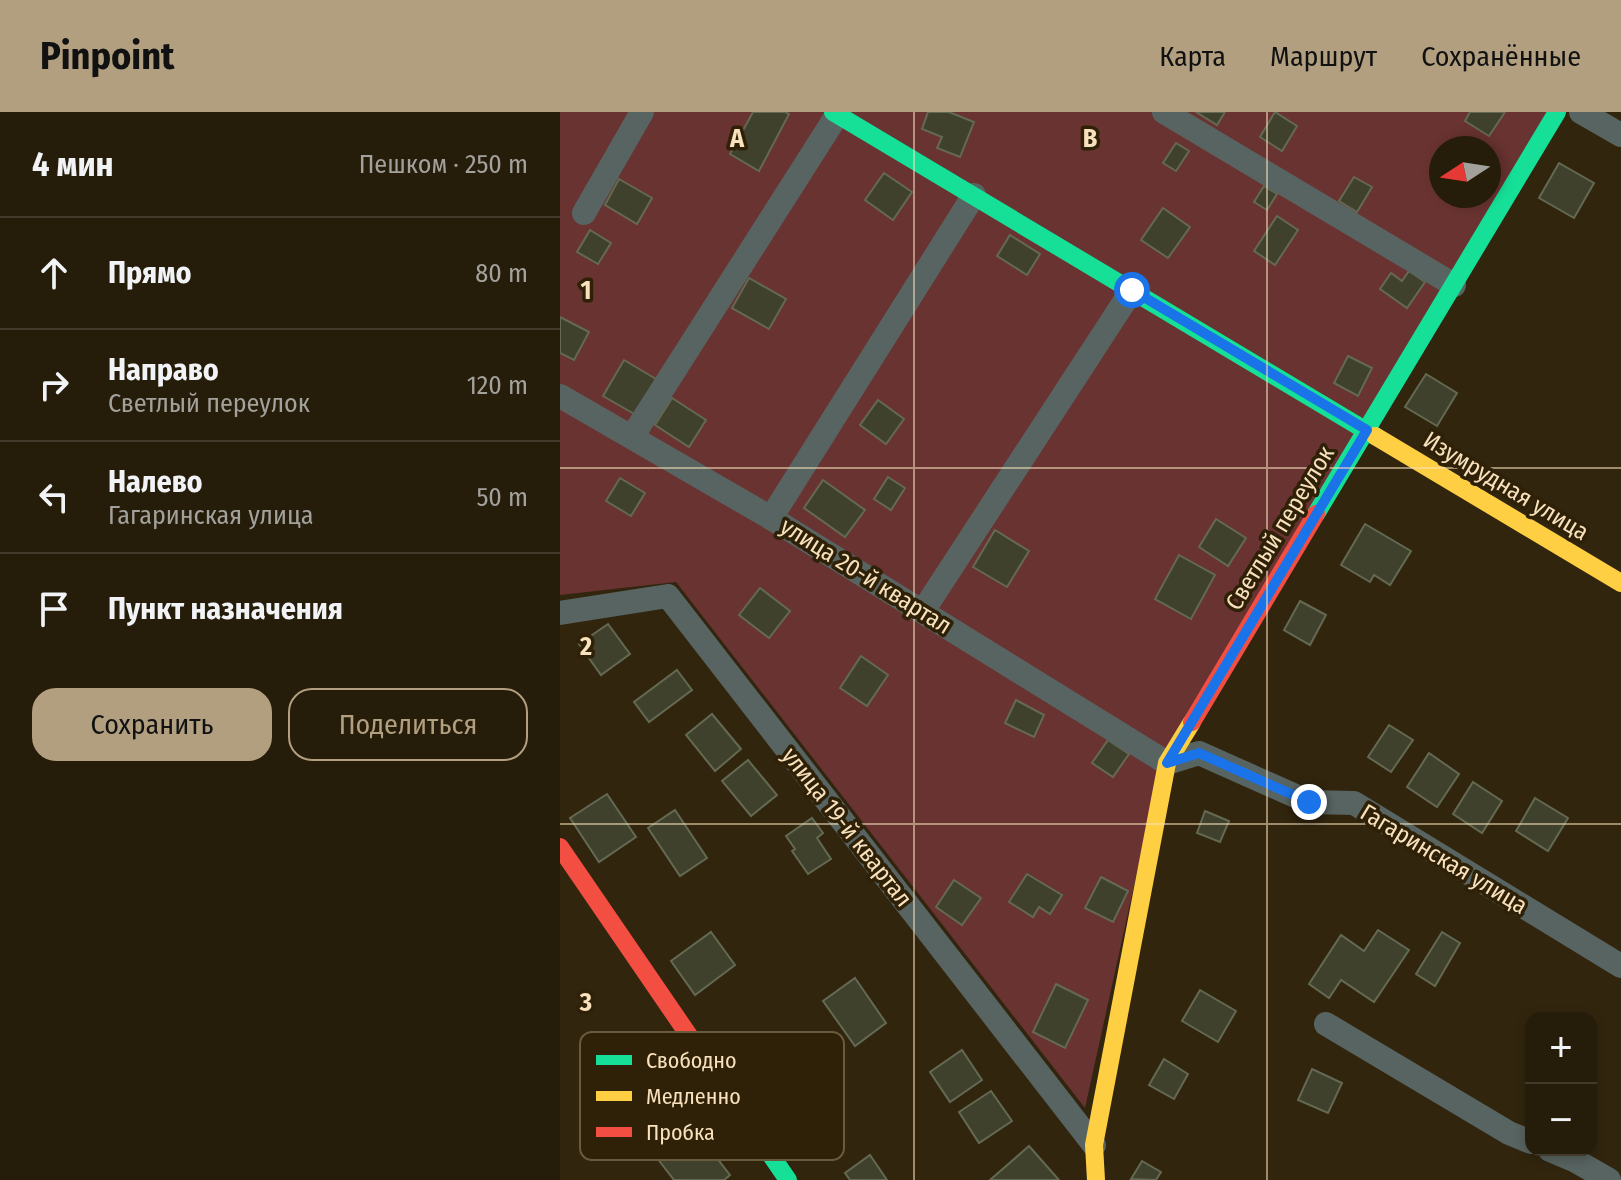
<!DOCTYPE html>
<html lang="ru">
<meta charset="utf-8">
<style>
:root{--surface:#251c0a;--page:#2d2513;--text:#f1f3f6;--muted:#a3a19c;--line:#423a2b;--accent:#b29f7f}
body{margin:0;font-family:"Fira Sans Condensed",sans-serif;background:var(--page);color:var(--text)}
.controls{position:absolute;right:24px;bottom:24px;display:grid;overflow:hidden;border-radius:16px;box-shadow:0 4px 12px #0003}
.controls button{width:72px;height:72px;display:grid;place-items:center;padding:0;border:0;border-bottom:2px solid var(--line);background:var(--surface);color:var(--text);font:40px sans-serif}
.compass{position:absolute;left:869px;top:24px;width:72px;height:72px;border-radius:50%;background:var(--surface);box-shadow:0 4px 12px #0003;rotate:258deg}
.stop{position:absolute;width:24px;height:24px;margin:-18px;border:6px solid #1a73e8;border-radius:50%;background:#fff}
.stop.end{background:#1a73e8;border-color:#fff;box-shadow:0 2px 8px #0008}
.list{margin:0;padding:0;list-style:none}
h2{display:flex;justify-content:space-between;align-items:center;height:104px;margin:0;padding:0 32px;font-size:34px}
h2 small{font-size:26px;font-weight:400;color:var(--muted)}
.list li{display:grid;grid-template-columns:52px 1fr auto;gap:24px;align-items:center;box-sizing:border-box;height:112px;padding:0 32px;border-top:2px solid var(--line)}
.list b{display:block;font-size:30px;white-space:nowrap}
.list p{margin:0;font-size:26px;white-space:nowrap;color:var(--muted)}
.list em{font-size:26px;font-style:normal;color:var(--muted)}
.actions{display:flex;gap:16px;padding:24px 32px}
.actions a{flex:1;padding:18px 0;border:2px solid var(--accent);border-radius:24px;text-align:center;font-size:28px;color:var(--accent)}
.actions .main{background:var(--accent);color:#111}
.icon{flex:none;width:44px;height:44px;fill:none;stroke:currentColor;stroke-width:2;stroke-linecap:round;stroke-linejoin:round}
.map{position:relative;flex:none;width:1061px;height:1068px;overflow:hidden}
header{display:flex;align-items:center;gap:48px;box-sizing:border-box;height:112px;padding:0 40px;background:var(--accent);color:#111}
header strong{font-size:38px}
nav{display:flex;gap:44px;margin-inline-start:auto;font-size:28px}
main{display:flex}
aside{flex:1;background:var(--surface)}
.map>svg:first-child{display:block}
.green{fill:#693331;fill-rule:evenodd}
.building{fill:#3f412d;stroke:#646952;stroke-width:2}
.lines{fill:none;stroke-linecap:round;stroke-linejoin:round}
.street{stroke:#586461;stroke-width:24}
.fast{stroke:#16e098;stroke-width:18}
.slow{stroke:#ffcf43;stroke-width:18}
.jam{stroke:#f24e42;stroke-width:18}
.route{stroke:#1a73e8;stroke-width:10}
.grid{fill:none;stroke:#f8e1bc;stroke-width:2;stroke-opacity:0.55}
.labels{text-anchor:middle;stroke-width:7;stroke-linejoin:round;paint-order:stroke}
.street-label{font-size:24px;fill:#f8e1bc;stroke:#2f2108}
.key{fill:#2f2108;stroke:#6b5b3e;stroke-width:2}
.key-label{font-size:22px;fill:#f8e1bc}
.grid-label{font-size:26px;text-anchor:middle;font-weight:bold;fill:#f8e1bc;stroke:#2f2108;stroke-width:7;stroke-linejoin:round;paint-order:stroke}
</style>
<header>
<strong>Pinpoint</strong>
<nav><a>Карта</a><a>Маршрут</a><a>Сохранённые</a></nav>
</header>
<main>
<aside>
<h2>4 мин<small>Пешком · 250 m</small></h2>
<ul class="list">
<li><svg class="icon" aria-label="ahead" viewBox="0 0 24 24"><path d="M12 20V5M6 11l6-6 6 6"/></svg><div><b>Прямо</b></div><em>80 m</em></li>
<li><svg class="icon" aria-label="right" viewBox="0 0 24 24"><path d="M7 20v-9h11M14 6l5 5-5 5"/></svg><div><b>Направо</b><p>Светлый переулок</p></div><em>120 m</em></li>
<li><svg class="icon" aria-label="left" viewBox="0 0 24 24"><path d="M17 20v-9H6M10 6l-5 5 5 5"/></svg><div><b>Налево</b><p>Гагаринская улица</p></div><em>50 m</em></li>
<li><svg class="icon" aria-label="arrive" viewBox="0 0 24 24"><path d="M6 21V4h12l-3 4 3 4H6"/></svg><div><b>Пункт назначения</b></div></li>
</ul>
<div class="actions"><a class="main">Сохранить</a><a>Поделиться</a></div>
</aside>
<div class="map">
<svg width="1061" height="1068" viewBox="0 0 1061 1068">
<rect width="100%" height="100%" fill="#31250e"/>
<path class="green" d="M0,0h998l-400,665 -73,331 -409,-526 -116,13zM881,36h48v48h-48z"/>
<g class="building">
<path d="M193,0h32l4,2 -30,57 -29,-17z"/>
<path d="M368,0h21l25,10 -14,35 -23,-9 5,-11 -20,-8z"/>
<path d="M636,0h29l-8,13z"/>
<path d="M715,0l22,14 -15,25 -22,-14z"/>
<path d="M910,0h35l-16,24 -24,-15z"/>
<path d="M616,31l13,8 -13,20 -13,-8z"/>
<path d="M999,51l35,20 -20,35 -35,-20z"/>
<path d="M324,61l28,19 -19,28 -28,-20z"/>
<path d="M794,65l18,10 -15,25 -18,-11z"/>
<path d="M59,67l33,19 -15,26 -32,-19z"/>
<path d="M704,74l13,8 -10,16 -13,-8z"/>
<path d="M603,96l27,19 -22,31 -27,-18z"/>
<path d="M717,104l21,14 -23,35 -21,-14z"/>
<path d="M30,118l21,13 -13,21 -21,-12z"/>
<path d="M450,123l30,19 -13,21 -30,-19z"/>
<path d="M849,159l16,11 -18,26 -27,-19 11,-16 11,8z"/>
<path d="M189,166l37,21 -17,30 -37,-21z"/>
<path d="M0,205l29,15 -15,28 -14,-7z"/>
<path d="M788,244l24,12 -14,28 -24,-13z"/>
<path d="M64,248l32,19 -20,36 -33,-19z"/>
<path d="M866,262l31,19 -20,33 -32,-19z"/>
<path d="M112,286l34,22 -17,27 -34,-22z"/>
<path d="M318,288l26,19 -18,25 -26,-19z"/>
<path d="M328,365l17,11 -14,22 -17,-11z"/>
<path d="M60,366l25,15 -14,23 -25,-15z"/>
<path d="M263,368l42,30 -20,27 -41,-29z"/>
<path d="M656,407l30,19 -18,28 -29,-19z"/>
<path d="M805,412l46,27 -21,34 -16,-10 -4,7 -29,-17z"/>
<path d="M435,418l34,21 -22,36 -34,-20z"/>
<path d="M619,443l36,20 -24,44 -36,-20z"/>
<path d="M200,476l30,23 -21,27 -30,-23z"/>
<path d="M740,489l26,14 -16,30 -26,-15z"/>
<path d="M48,512l22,30 -29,21 -22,-31z"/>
<path d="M301,544l27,19 -21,31 -27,-18z"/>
<path d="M117,558l15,20 -43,32 -15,-20z"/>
<path d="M456,588l28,15 -10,22 -29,-14z"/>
<path d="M152,602l29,35 -26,22 -29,-36z"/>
<path d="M829,613l24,15 -22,32 -23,-15z"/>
<path d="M548,628l21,14 -16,23 -21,-14z"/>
<path d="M869,641l30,21 -22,33 -30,-20z"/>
<path d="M188,648l29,35 -26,21 -29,-35z"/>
<path d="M913,670l29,19 -20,32 -29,-19z"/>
<path d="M47,682l29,43 -37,25 -29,-44z"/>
<path d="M975,686l33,20 -20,33 -32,-20z"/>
<path d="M115,698l32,48 -27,18 -32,-48z"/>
<path d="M645,699l24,10 -9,21 -23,-9z"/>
<path d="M252,706l11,15 -6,5 14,21 -23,15 -16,-23 3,-2 -9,-13z"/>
<path d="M467,762l35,21 -12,19 -11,-7 -6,10 -24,-15z"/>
<path d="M541,765l27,14 -15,31 -28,-14z"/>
<path d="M394,768l27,18 -19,27 -26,-18z"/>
<path d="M818,818l31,20 -35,52 -33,-22 -12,18 -20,-14 32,-49 23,16z"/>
<path d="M151,820l24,33 -40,30 -24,-34z"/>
<path d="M882,820l18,11 -25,43 -19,-12z"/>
<path d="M295,866l31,45 -31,23 -32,-45z"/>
<path d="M496,872l32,16 -23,48 -32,-16z"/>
<path d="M640,878l36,21 -18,31 -36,-21z"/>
<path d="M402,938l20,30 -32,22 -20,-30z"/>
<path d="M604,947l24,15 -14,25 -25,-14z"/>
<path d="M752,957l30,14 -14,30 -30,-13z"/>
<path d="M431,979l21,30 -33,22 -20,-31z"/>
<path d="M119,1029l15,18 15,-11 21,27 -6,5h-50l-17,-22z"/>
<path d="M469,1034l30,34h-69z"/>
<path d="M310,1043l17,25h-37l-5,-7z"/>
<path d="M582,1049l19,11 -5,8 -25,-1z"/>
</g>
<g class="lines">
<g class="street">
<path d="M604,0l290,173"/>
<path d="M1021,0l40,23"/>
<path d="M24,101l58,-101"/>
<path d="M0,284l211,122 396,245 32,-10 110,49 45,1 267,163"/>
<path d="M72,325l205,-322"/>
<path d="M211,406l203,-323"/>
<path d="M363,499l209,-321"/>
<path d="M0,501l108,-17 426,549"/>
<path d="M766,912l183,109 22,9"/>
<path d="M990,1038l26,11 33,19"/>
</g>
<g class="fast">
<path d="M273,0l542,324"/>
<path d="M756,402l241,-402"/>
<path d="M171,985l57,83"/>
</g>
<g class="slow">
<path d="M815,324l246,147"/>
<path d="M536,1068l-2,-35 73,-382 25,-41"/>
</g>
<g class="jam">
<path d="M632,610l124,-208"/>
<path d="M0,735l171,250"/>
</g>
</g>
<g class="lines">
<path class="route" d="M572,178l235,140 -200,333 32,-10 110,49"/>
</g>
<path class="grid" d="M354,0v1068M707,0v1068M0,356h1061M0,712h1061"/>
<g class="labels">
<g class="street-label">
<text transform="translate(946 374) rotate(31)" y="8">Изумрудная улица</text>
<text transform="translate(720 416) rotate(-59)" y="8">Светлый переулок</text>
<text transform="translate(306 464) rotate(32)" y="8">улица 20-й квартал</text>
<text transform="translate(287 715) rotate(52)" y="8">улица 19-й квартал</text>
<text transform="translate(884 747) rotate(31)" y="8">Гагаринская улица</text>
</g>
</g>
<rect x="20" y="920" width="264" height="128" rx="12" class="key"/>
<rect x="36" y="943" width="36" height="10" fill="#16e098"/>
<rect x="36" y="979" width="36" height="10" fill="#ffcf43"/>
<rect x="36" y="1015" width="36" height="10" fill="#f24e42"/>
<g class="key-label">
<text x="86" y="956">Свободно</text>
<text x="86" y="992">Медленно</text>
<text x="86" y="1028">Пробка</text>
</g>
<g class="grid-label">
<text x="177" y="35">A</text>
<text x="530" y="35">B</text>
<text x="26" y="187">1</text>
<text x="26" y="543">2</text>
<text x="26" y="899">3</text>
</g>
</svg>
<div class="controls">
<button>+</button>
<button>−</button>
</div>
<svg class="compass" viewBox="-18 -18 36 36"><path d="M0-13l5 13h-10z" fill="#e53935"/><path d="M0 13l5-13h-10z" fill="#a3a19c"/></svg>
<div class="stop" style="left:572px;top:178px"></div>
<div class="stop end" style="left:749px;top:690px"></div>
</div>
</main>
